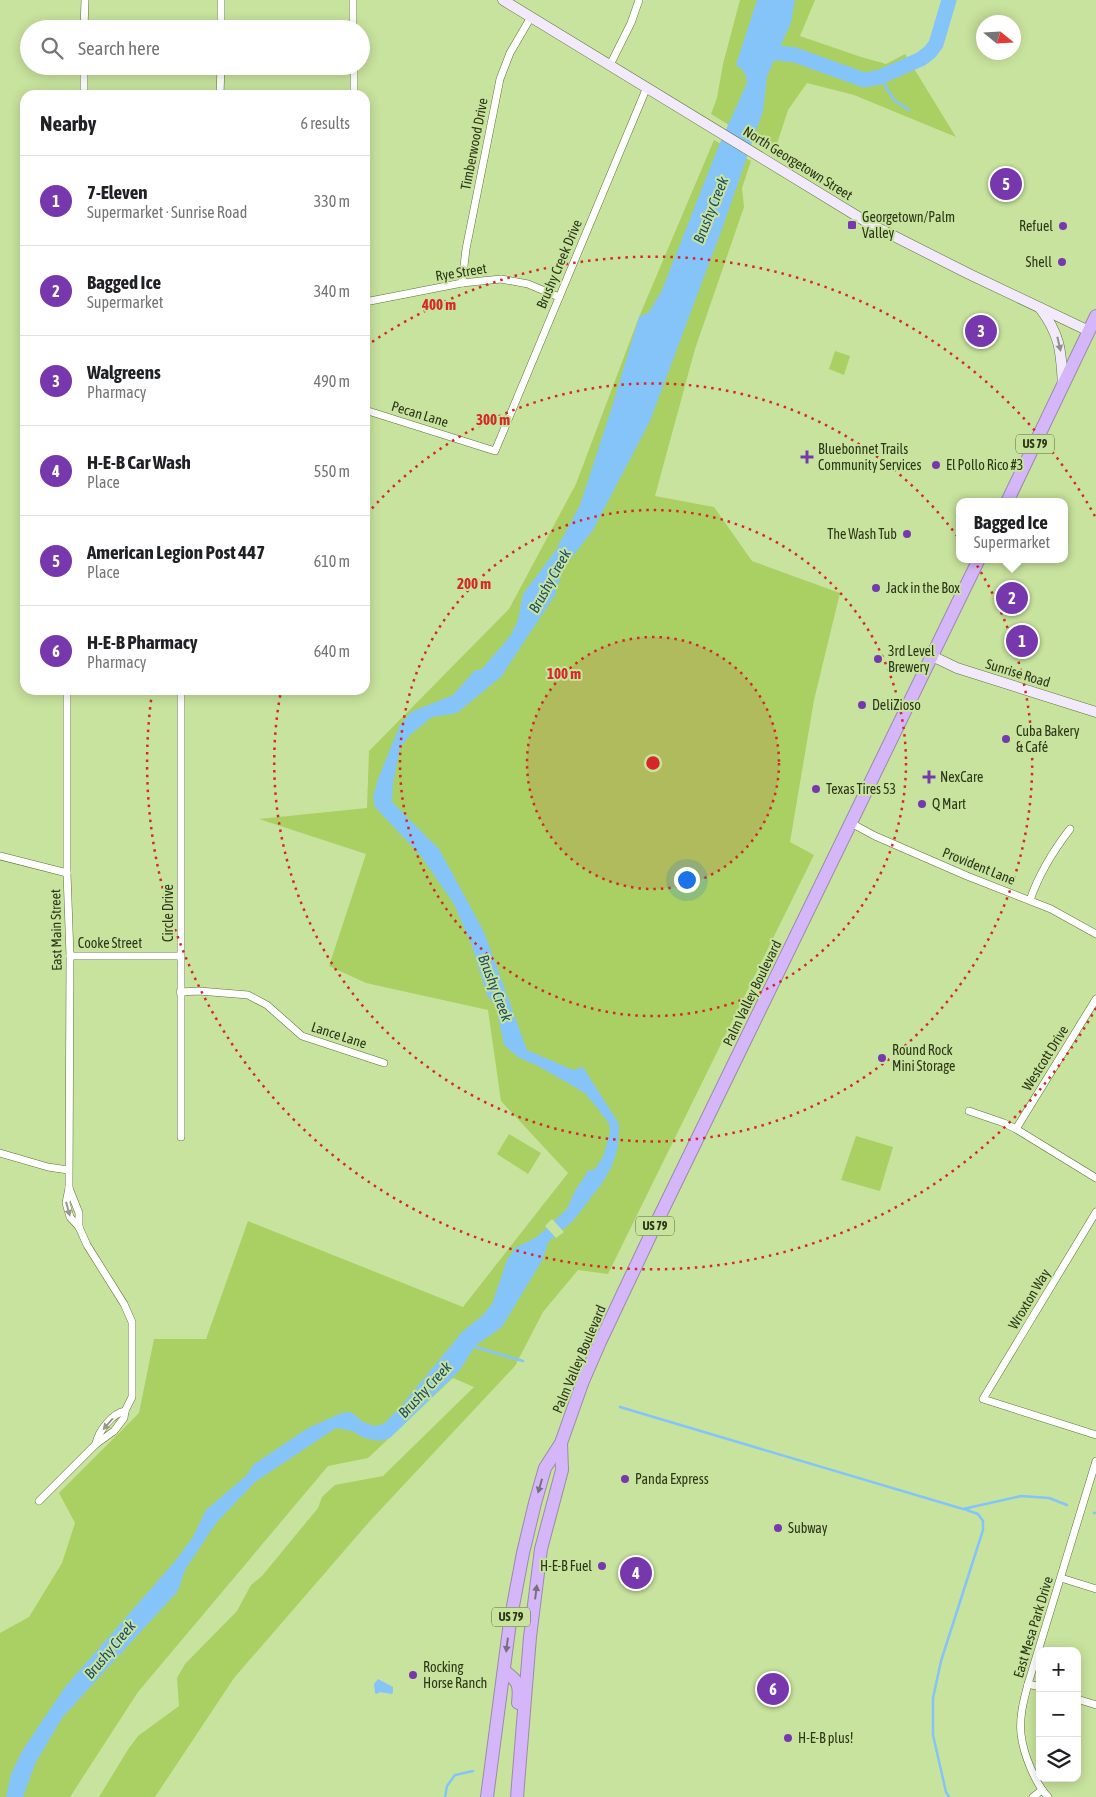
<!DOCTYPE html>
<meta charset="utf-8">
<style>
:root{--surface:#fff;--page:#f2f2f2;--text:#202124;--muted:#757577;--line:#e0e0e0;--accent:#7738ad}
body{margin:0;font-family:"Asap Condensed",sans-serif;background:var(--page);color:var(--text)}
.controls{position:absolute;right:15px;bottom:15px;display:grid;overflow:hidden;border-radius:10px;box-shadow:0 2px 12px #0003}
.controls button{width:45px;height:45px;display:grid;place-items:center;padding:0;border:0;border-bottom:1px solid var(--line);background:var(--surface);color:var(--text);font:25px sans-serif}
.compass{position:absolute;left:976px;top:15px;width:45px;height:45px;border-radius:50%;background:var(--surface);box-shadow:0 2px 12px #0003;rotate:108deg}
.you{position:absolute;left:686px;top:879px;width:18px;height:18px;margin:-12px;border:4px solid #fff;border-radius:50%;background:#1a73e8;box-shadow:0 0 0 8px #1a73e833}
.badge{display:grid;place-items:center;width:32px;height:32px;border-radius:50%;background:var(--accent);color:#fff;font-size:16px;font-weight:700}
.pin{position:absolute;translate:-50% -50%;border:2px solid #fff;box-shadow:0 1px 5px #0006}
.popup{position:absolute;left:956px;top:498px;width:112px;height:65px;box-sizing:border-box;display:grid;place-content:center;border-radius:10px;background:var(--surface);filter:drop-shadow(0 1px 4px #0005);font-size:16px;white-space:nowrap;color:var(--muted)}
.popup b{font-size:19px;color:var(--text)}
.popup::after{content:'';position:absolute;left:50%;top:100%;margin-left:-10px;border:10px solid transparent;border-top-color:var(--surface)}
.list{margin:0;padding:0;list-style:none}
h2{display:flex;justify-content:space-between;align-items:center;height:65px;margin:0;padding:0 20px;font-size:21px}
h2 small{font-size:16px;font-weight:400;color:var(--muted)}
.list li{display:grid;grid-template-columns:32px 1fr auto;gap:15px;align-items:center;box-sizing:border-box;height:90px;padding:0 20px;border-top:1px solid var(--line)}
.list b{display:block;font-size:19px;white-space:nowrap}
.list p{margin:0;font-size:16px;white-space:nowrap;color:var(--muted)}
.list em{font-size:16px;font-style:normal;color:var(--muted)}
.icon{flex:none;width:28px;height:28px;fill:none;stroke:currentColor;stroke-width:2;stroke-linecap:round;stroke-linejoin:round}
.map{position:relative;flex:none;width:1096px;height:1797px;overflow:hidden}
.search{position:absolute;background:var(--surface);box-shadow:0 2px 12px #0003;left:20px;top:20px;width:350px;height:55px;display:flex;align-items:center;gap:12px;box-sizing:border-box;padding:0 18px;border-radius:28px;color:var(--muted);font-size:19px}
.panel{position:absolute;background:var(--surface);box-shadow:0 2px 12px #0003;left:20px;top:90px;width:350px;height:605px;border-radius:15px}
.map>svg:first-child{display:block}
.green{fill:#aad063}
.water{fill:#85c4f9}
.pier{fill:#c8e39d}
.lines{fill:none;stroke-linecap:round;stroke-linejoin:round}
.stream{stroke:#85c4f9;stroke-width:2.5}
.river{stroke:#85c4f9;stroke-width:15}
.street-casing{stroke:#5d7432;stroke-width:8}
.secondary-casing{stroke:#5d7432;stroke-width:11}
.highway-casing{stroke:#9a8aab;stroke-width:14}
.street{stroke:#fff;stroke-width:7}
.secondary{stroke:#f2e9fd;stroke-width:10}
.highway{stroke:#d5b7f9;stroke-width:12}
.oneway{fill:#8f908c}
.oneway2{fill:#969a8c}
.oneway3{fill:#78707e}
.ring{fill:none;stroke:#d62828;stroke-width:2.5;stroke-dasharray:2.5 5}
.poi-dot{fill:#7738ad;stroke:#c8e39d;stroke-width:2}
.labels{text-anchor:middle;stroke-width:4;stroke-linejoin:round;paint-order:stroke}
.shield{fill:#c8e39d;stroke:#5b6a41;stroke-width:1}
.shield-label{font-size:12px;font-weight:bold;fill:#2c361a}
.street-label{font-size:14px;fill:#2c361a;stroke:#c8e39d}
.poi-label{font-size:14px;fill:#2c361a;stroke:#c8e39d;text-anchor:start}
.water-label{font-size:15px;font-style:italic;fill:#1c4a6d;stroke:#c8e39d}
.centre{fill:#d62828;stroke:#c8e39d;stroke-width:2.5}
.ring-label{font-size:15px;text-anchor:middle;font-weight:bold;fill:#d62828;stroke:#c8e39d;stroke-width:4;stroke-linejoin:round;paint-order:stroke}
</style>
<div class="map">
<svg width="1096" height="1797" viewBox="0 0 1096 1797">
<rect width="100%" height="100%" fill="#c8e39d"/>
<g class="green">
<path d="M740,0h75l-15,36 61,21 25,7 19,-10 51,83 -102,-42 -47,-12 -19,27 -14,43 -63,-39 6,-16 6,-34z"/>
<path d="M714,140l37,21 -9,27 2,19 -49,142 -40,147 59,11 38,54 88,32 -26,107 -24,142 24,13 -206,419 -30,-4 -35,42 -28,54 -146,156 -135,156 -79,119h-56l30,-49 9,-12 41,-30 -2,-28 8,-14 52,-53 14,-26 11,-9 56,-68 4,-11 13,-12 48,-9 91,-89 -21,-9 -85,80 -40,8 -190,226 -68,105h-70v-164l29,-16 33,-54 13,-40 -16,-30 80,-80 15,-74h52l42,-118 215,86 105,-134 -67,-72 -13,-91 -122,-27 -37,-17 37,-112 -107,-35 108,-11 2,-57 140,-142 67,-125 63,-167z"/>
<path d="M835,351l15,5 -6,19 -15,-6z"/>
<path d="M509,1134l32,19 -13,21 -31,-20z"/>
<path d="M856,1136l37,11 -13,44 -39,-11z"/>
</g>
<g class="water">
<path d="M757,0h38l-4,23 -24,53 -4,35 -41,118 -72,192 -57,109 -30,39 -8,26 -54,82 -44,36 -25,4 -22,18 -10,13 -7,36 -1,18 47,47 45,83 43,118 46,20 10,-3 36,57 -1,23 -6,19 -9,16 -30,39 -25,21 -5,17 -41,68 -27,19 -15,24 -70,68 -10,3 -16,-3 -12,-7 -16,-3 -81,54 -39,41 -31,47 -7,21 -116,127 -27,46 -12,33h-17l5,-23 11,-23 43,-64 111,-127 17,-23 13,-27 41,-35 6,-10 55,-37 34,-15 9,-1 12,10 11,4 10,-2 17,-18 62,-75 18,-14 11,-13 15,-44 8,-12 22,-11 30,-28 8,-18 13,-20 7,-2 8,-12 7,-24 -1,-10 -24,-30 -45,-26 -22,-10 -14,-12 -8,-38 -9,-12 -15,-49 -18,-42 -33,-48 -46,-49 -2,-10 5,-18 22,-54 11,-13 42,-17 22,-25h6l30,-35 7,-15 5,-26 33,-44 24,-45 30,-92 29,-96 10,-5 13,-22 57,-145 28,-62c-1,-9 -3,-13 -11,-18z"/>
<path d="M378,1679l15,8v5l-1,2 -12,-2 -3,2 -2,-1 -1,-9z"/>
</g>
<path class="pier" d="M552,1219l12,13 -8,6 -11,-12z"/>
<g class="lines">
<g class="stream">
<path d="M880,77l14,23 15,10"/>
<path d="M472,1346l51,15"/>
<path d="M620,1407l343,102 58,-13 28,2 18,7"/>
<path d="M1094,1513h2"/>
<path d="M445,1797l2,-11 8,-11 18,-4"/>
<path d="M949,1797l-3,-5 -13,-57v-37l8,-37 42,-131v-9l-5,-7 -14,-5"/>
</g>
<path class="river" d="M759,51l36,4 69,25 16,-3 41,-18 9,-7 6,-8 13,-44"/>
<g class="street-casing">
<g id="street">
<path d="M353,0v29"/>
<path d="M84,29l1,-29"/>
<path d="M221,29v-29"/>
<path d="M610,65l21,-42 8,-23"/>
<path d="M354,66v29"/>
<path d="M84,95v-29"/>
<path d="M220,95l1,-29"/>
<path d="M462,283l4,-34 34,-170 10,-26 21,-36"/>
<path d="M365,302l97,-19 39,-4 27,5 31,13"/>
<path d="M365,410l130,41 152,-364"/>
<path d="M181,690v447"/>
<path d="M851,823l24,13 92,40 84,33 45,25"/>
<path d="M0,856l67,17"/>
<path d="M1030,900c9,-26 23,-49 40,-71"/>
<path d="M70,956h110"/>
<path d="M180,992l19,-1 49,4 19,10 35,31 82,27"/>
<path d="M969,1111l35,12 12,6 80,49"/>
<path d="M1016,1129l80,-130"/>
<path d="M0,1153l48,14 20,3"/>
<path d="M69,1188l10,25v14"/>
<path d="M1096,1212l-113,187 113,36"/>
<path d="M96,1444c2,-13 17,-31 29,-33"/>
<path d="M39,1501l57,-57 18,-13 10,-13 1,-7 7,-14v-75l-8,-18 -37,-59 -8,-18 -9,-10 -4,-14 3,-15 1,-232 -3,-83v-183"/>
<path d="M1061,1578l35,11"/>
<path d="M1028,1684l12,3"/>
<path d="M1077,1699l19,6"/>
<path d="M1033,1797l9,-7"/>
<path d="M1048,1797c-13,-14 -25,-44 -27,-63 -2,-17 3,-35 7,-50l68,-223"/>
</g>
</g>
<g class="secondary-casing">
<g id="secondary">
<path d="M503,0l367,224 99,50 120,57"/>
<path d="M1040,308c21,28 21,44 23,78"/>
<path d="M932,656l25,12 139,44"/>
</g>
</g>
<g class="highway-casing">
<g id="highway">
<path d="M1007,502l89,-186"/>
<path d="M504,1671c15,10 16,14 14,32"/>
<path d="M487,1797l23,-175 13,-69 12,-50 10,-35 16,-25 22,-62 17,-39 51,-108 328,-675"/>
<path d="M517,1797l13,-160 11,-88 21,-79 -1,-27"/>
</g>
</g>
<use href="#street" class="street"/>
<use href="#secondary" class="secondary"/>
<use href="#highway" class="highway"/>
</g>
<defs><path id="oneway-solid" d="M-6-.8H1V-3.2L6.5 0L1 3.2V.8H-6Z" transform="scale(1.25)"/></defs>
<use class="oneway" href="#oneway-solid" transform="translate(1059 344) rotate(77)"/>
<g class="oneway2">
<use href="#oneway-solid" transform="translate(68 1209) rotate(75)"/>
<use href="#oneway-solid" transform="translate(108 1424) rotate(131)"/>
</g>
<g class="oneway3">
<use href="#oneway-solid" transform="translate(540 1486) rotate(106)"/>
<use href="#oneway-solid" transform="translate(536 1592) rotate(-83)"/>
<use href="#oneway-solid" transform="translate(507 1645) rotate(97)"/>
</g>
<circle cx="653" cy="763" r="126" fill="#d62828" fill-opacity=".12"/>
<g class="ring">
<circle cx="653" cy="763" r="126"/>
<circle cx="653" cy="763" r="253"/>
<path d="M367 514A379 379 0 1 1 281 691"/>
<path d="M1096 1008A506 506 0 0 1 152 693M366 346A506 506 0 0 1 1096 518"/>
</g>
<g class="poi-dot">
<rect x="847" y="220" width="10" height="10" rx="2.5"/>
<circle cx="1063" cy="226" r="5"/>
<circle cx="1062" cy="262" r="5"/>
<path d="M804.5 449.5h5v5h5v5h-5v5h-5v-5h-5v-5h5z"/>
<circle cx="936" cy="465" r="5"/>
<circle cx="907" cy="534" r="5"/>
<circle cx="876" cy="588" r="5"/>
<circle cx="878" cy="659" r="5"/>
<circle cx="862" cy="705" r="5"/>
<circle cx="1006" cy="739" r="5"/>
<path d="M926.5 769.5h5v5h5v5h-5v5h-5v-5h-5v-5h5z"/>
<circle cx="816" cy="789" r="5"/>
<circle cx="922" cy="804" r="5"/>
<circle cx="882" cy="1058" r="5"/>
<circle cx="625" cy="1479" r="5"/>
<circle cx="778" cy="1528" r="5"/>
<circle cx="602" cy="1566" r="5"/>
<circle cx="413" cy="1675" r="5"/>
<circle cx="788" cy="1738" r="5"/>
</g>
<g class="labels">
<g class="shield">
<rect x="1016" y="434.5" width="38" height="19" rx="4"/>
<rect x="636" y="1216.5" width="38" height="19" rx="4"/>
<rect x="492" y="1607.5" width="38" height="19" rx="4"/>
</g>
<g class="shield-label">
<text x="1035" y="448">US 79</text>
<text x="655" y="1230">US 79</text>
<text x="511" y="1621">US 79</text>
</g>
<g class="street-label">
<text transform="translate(474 144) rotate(-79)" y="5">Timberwood Drive</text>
<text transform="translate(798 163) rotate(32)" y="5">North Georgetown Street</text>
<text transform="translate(559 264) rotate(-67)" y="5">Brushy Creek Drive</text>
<text transform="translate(461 272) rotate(-9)" y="5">Rye Street</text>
<text transform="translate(420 414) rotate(17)" y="5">Pecan Lane</text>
<text transform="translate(1018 673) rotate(17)" y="5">Sunrise Road</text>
<text transform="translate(979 866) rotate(22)" y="5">Provident Lane</text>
<text transform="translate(168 913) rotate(-90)" y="5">Circle Drive</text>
<text transform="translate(56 930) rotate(-91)" y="5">East Main Street</text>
<text x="110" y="948">Cooke Street</text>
<text transform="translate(752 993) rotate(-64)" y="5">Palm Valley Boulevard</text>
<text transform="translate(339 1035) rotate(18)" y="5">Lance Lane</text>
<text transform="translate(1045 1058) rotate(-58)" y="5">Westcott Drive</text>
<text transform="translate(1029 1299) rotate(-59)" y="5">Wroxton Way</text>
<text transform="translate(579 1359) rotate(-67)" y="5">Palm Valley Boulevard</text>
<text transform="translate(1033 1627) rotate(-73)" y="5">East Mesa Park Drive</text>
</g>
<g class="poi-label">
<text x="862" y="222">Georgetown/Palm<tspan x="862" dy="16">Valley</tspan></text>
<text x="1053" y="231" text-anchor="end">Refuel</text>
<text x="1052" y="267" text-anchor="end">Shell</text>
<text x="818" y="454">Bluebonnet Trails<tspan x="818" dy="16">Community Services</tspan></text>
<text x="946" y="470">El Pollo Rico #3</text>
<text x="897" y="539" text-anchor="end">The Wash Tub</text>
<text x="886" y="593">Jack in the Box</text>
<text x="888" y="656">3rd Level<tspan x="888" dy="16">Brewery</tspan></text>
<text x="872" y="710">DeliZioso</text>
<text x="1016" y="736">Cuba Bakery<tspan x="1016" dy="16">&amp; Café</tspan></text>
<text x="940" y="782">NexCare</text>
<text x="826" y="794">Texas Tires 53</text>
<text x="932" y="809">Q Mart</text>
<text x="892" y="1055">Round Rock<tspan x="892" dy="16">Mini Storage</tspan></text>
<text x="635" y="1484">Panda Express</text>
<text x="788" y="1533">Subway</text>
<text x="592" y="1571" text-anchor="end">H-E-B Fuel</text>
<text x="423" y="1672">Rocking<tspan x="423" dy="16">Horse Ranch</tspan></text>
<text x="798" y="1743">H-E-B plus!</text>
</g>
<g class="water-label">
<text transform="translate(711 210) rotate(-68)" y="5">Brushy Creek</text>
<text transform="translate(550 581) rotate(-61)" y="5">Brushy Creek</text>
<text transform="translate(495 988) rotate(69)" y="5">Brushy Creek</text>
<text transform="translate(425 1390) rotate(-47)" y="5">Brushy Creek</text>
<text transform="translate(110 1650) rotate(-50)" y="5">Brushy Creek</text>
</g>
</g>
<circle cx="653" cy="763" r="8" class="centre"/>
<g class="ring-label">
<text x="439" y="310">400 m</text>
<text x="493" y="425">300 m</text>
<text x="474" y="589">200 m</text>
<text x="564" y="679">100 m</text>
</g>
</svg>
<div class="controls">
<button>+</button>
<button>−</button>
<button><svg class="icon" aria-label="layers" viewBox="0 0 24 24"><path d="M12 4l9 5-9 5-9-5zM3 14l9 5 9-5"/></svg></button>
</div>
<svg class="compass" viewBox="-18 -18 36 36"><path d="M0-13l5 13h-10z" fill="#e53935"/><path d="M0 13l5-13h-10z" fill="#757577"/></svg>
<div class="you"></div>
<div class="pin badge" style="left:1022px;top:641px">1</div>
<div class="pin badge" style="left:1012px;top:598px">2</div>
<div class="popup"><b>Bagged Ice</b>Supermarket</div>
<div class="pin badge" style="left:981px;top:331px">3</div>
<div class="pin badge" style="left:636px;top:1573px">4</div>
<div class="pin badge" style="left:1006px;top:184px">5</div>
<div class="pin badge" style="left:773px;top:1689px">6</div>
<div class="search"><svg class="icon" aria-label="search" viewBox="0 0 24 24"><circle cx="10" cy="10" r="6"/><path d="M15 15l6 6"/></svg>Search here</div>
<section class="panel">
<h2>Nearby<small>6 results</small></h2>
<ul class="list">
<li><span class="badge">1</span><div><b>7-Eleven</b><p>Supermarket · Sunrise Road</p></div><em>330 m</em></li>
<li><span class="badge">2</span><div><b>Bagged Ice</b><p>Supermarket</p></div><em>340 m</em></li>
<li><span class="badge">3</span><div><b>Walgreens</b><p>Pharmacy</p></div><em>490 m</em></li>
<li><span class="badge">4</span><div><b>H-E-B Car Wash</b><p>Place</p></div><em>550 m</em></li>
<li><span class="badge">5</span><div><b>American Legion Post 447</b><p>Place</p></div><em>610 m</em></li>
<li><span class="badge">6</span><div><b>H-E-B Pharmacy</b><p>Pharmacy</p></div><em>640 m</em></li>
</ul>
</section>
</div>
